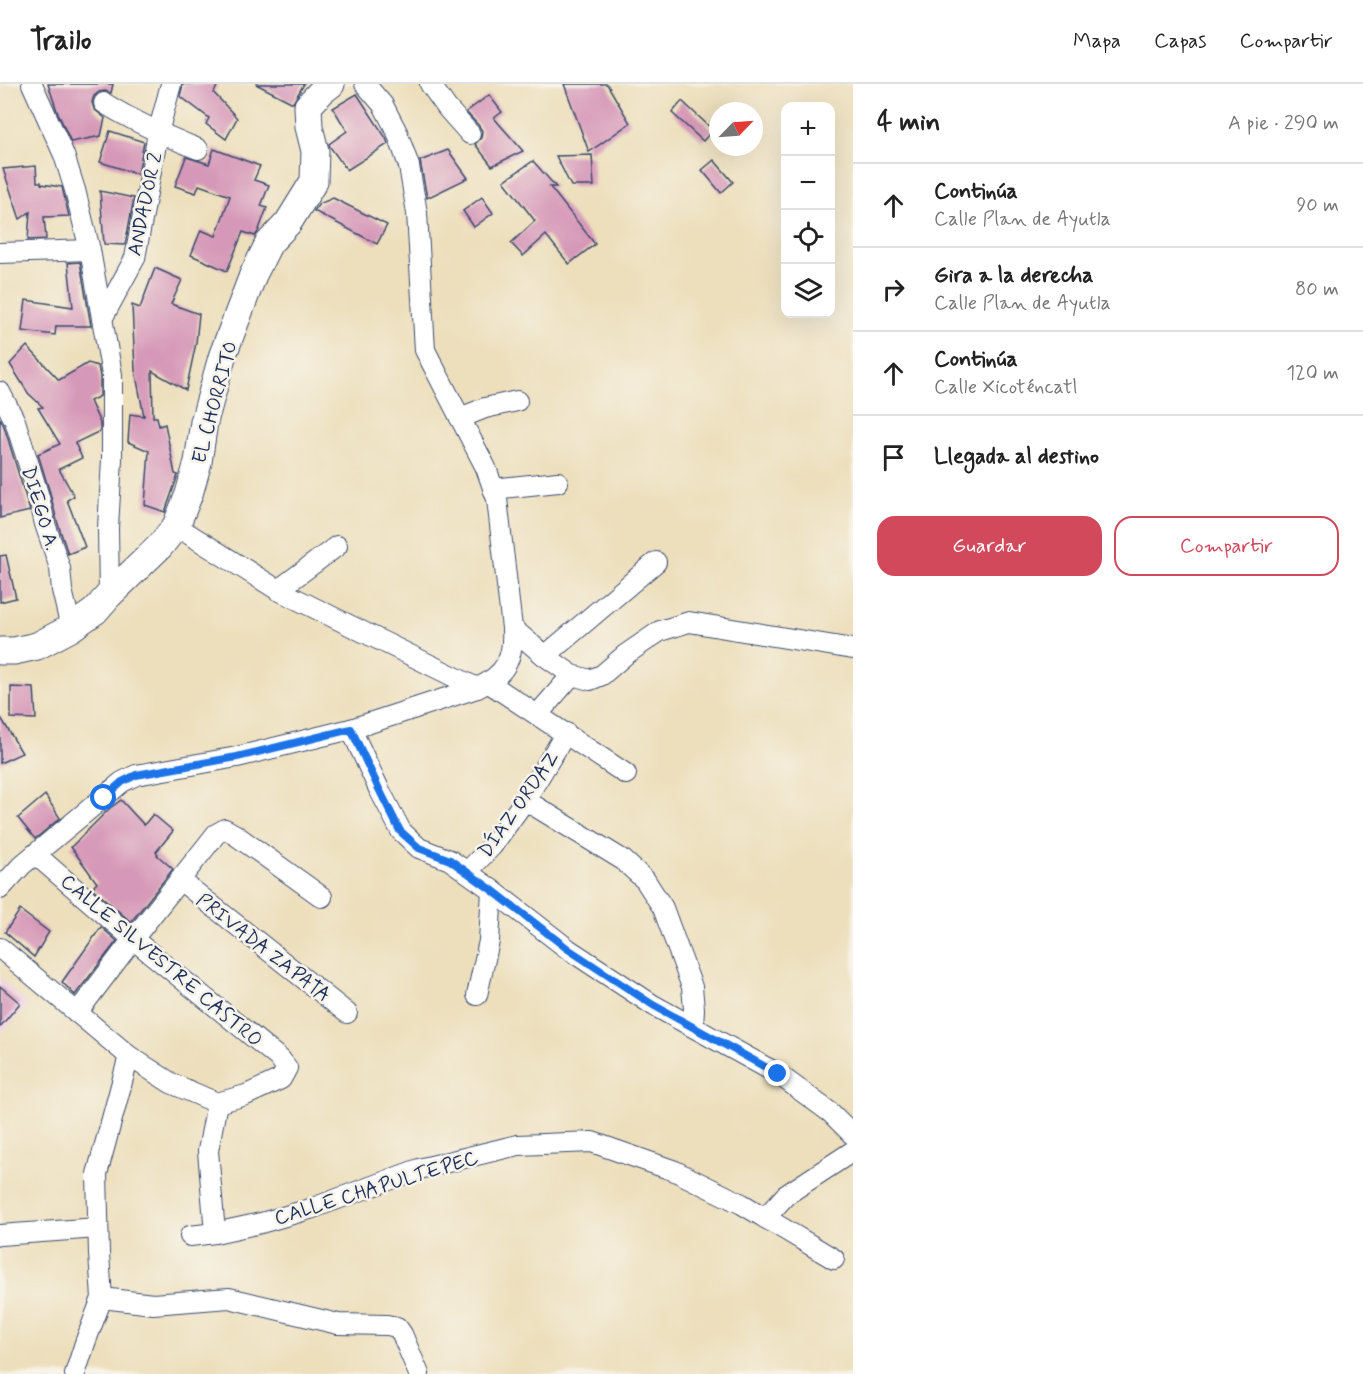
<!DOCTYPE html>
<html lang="es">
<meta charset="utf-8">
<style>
:root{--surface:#fff;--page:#f2f2f2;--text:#222;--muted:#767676;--line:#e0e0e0;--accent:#d1495b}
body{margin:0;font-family:Mynerve,sans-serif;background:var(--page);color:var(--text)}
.controls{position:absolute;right:18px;top:18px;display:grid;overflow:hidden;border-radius:12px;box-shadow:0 6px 24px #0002}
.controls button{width:54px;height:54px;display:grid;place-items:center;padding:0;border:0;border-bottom:2px solid var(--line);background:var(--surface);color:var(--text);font:30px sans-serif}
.compass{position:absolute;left:709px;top:18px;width:54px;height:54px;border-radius:50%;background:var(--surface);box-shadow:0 6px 24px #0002;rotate:65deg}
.stop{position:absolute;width:18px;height:18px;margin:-14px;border:4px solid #1a73e8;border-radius:50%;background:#fff}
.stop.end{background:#1a73e8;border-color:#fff;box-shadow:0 2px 6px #0008}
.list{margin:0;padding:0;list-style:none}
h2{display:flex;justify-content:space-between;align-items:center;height:78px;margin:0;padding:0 24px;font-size:26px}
h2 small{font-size:20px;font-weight:400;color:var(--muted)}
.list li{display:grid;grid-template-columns:39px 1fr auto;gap:18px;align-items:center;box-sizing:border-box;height:84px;padding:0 24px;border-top:2px solid var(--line)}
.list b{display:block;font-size:22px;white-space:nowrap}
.list p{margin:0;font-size:20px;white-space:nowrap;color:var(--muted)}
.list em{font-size:20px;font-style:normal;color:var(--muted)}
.actions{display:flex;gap:12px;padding:18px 24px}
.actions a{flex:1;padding:14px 0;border:2px solid var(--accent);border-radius:18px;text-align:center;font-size:21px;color:var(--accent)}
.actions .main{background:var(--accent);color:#fff}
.icon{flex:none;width:33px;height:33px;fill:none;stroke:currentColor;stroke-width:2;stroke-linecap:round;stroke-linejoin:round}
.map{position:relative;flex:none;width:853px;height:1290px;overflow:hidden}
header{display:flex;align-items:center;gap:36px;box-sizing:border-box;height:84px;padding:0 30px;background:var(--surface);border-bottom:2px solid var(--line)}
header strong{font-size:28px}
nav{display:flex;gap:33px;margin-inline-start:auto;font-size:21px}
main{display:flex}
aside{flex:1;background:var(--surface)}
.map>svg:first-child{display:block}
.built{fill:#efd0e5}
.building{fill:#d698b8}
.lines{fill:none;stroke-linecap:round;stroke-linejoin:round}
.street-casing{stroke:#3a496c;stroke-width:22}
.secondary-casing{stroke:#3a496c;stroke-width:29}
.street{stroke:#fff;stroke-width:20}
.secondary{stroke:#fff;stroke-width:27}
.route{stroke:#1a73e8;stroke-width:8}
.labels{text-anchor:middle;stroke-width:5;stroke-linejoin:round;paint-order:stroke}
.street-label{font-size:20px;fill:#1b2f5e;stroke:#f7f3e8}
</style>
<header>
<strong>Trailo</strong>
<nav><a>Mapa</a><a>Capas</a><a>Compartir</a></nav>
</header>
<main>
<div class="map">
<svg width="853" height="1290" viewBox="0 0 853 1290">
<rect width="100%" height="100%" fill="#f7f3e8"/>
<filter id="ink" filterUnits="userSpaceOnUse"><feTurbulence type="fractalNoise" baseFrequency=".0167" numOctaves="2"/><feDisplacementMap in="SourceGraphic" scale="12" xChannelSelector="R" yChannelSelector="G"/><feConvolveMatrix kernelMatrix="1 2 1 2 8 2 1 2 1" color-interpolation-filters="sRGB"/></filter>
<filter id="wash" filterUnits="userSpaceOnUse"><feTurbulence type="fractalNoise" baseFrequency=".008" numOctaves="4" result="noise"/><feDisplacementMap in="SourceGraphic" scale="24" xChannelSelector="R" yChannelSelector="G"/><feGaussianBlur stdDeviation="1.35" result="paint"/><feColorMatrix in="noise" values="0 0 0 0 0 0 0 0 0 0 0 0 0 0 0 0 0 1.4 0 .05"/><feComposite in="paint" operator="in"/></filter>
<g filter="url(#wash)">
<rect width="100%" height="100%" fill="#eddfbc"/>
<path class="built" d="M0,894l28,27 -28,29z"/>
<g id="blocks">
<g class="building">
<path d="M48,0h65l-2,9 -6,-2 -6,1 -5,4 -2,6 2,7 11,9 -4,18 -30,6 -14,-31z"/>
<path d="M183,0h35l-4,9 23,25 -11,21 -20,-15 3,-6 -29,-22z"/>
<path d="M256,0h48l-11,19z"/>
<path d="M564,0h43l23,39 -41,29z"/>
<path d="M357,10l29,44 2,6 -41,26 -17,-23 -1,-3 18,-13 -14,-23z"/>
<path d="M489,11l13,17 -8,6 29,33 -31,15 -17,-22 6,-6 1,-7 -3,-5 -13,-14z"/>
<path d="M682,17l31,29 -10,11 -31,-28z"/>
<path d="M110,47l34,11 -6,32 -38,-12z"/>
<path d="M214,65l46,17 -6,14 15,5 -8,21 6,2 -9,24 -3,4 -12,-4 -16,39 -36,-16 10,-25 15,6 14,-40 -31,-11 -3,8 -21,-7 11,-29 23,7z"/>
<path d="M448,66l20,28 -41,20 -7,-37z"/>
<path d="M592,71l2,31h-23l-15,-30z"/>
<path d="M714,76l19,22 -12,11 -19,-23z"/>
<path d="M533,77l23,26h-6l45,57 -26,20 -23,-29 -23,21 -12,-13 24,-22 -31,-40z"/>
<path d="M36,82l1,16h4v2l21,3 7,29 -25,1 2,22 -18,1 2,-28 -10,7 -17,-50z"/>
<path d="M100,107l34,7 -9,47 -21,-1z"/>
<path d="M482,113l11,16 -19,14 -11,-16z"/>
<path d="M333,114l54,27 -10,19 -63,-33 5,-7z"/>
<path d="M80,178l11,64h-35l-1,9 -33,-4 4,-31 47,7 -5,-44z"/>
<path d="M155,184l27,12 -11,24 28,10 -3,29 -10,47 -34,-19 1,46h4l2,9 6,-2 10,50 3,1 -13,37 -20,-7 4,-54 -21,-9 2,-28 14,2 -9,-46 -3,-65 8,3z"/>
<path d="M27,262l32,34 29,-17 10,3 2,10v20l-10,5 10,22v8l-25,12 7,15 -23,11 15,27 -7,4 18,47 -17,7 -11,-33 -7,-28 -12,-39 22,-10 -22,-36 5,-1 -15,-14 -18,-29z"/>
<path d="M0,334l4,8 26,85 -30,7z"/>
<path d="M6,471l10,43 -16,4v-46z"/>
<path d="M11,603l23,1 2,31 -25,-1z"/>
<path d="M0,632l22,37 -22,10z"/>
<path d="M45,711l15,23 -25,21 -17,-21z"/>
<path d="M121,716l23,25 9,-11 20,17 -17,21 2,2 -1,1 16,14 -42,53 -39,-34 5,-5 -26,-36 38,-38z"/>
<path d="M20,826l29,22 -15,25 -29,-25z"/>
<path d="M101,843l16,14 -42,54 -13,-13z"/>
<path d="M0,902l20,17 -20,24z"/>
</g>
</g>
</g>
<g filter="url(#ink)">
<use href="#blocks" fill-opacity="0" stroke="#3a496c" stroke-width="1.5"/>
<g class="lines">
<g class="street-casing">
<g id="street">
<path d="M32,0l32,71 11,35 15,60 22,125v84l-4,69 1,67"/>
<path d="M430,0l17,24 23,26"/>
<path d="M104,19c30,19 62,33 94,46"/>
<path d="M0,169l90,-3"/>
<path d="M102,235l33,-61 23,-125 13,-49"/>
<path d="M0,308l15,29 24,76 6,27 15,44 2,22 9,38"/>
<path d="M460,334l25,-10 32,-7"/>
<path d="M493,405l65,-7"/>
<path d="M176,442l102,64 199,98"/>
<path d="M278,506l59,-44"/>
<path d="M512,544l33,28 27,19 18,5 12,-5 23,-20 35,-24 29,-9 164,27"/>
<path d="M545,572l111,-94"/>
<path d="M489,599l137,91"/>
<path d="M538,630l34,-39"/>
<path d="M351,645l28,60 22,42 18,17 31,12 42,30 76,59 85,56 125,69 53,39 22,22"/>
<path d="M525,716l98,60 22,20 18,28 29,79 2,22 -1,18"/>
<path d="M467,788l25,-26 33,-46 41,-67"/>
<path d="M180,796l167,133"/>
<path d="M0,805l22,-24 100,-83 14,-7 101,-18 114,-28 126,-41c29,-13 37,-30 35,-60l-15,-129 -11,-31 -61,-118 -8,-137 -8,-47 -12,-34 -14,-27 -18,-21"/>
<path d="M0,864l129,108 42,27 46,20 29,-8 35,-16 6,-11 -7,-9 -147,-120 -98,-85"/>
<path d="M477,911l12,-54 3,-51"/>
<path d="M77,929l56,-74 83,-105 9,-5 9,5 88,63"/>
<path d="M765,1134l21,-23 67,-44"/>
<path d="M215,1149l-7,-82 9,-48"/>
<path d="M0,1151l98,-7"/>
<path d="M190,1152l25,-3 46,-10 49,-14 109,-40 99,-24 74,-3 83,29 67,33 92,55"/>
<path d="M102,1214l51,6 76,-6 109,26 49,1 10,2 5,7 17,40"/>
<path d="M75,1290l10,-31 17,-45 -3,-44 -2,-80 32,-118"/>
</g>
</g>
<g class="secondary-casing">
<path id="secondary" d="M0,567h14l23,-5 34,-18 24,-17 14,-16 51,-49 16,-20 13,-32 9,-32 6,-40 18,-65 31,-82 16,-32 19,-20 26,-42 1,-30 -6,-24 -1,-21 14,-15 9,-7"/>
</g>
<use href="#street" class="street"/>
<use href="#secondary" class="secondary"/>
</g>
</g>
<g class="lines" filter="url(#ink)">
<path class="route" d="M104,714l18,-16 14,-7 101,-18 114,-28 28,60 21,42 19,17 31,12 42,30 76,59 85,56 125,69"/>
</g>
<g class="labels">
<g class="street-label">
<text transform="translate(144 120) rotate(-78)" y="7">ANDADOR 2</text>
<text transform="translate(214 318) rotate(-75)" y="7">EL CHORRITO</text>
<text transform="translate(41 424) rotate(73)" y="7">DIEGO A.</text>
<text transform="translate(518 720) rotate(-55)" y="7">DÍAZ ORDAZ</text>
<text transform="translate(264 863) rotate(38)" y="7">PRIVADA ZAPATA</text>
<text transform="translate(162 876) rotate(40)" y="7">CALLE SILVESTRE CASTRO</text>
<text transform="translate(376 1103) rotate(-17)" y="7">CALLE CHAPULTEPEC</text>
</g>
</g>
</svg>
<div class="controls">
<button>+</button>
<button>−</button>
<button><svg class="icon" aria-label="locate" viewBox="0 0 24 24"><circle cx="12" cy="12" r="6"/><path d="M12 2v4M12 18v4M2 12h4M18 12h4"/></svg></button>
<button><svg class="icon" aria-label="layers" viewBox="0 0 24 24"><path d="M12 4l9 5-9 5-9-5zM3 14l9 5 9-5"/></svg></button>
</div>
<svg class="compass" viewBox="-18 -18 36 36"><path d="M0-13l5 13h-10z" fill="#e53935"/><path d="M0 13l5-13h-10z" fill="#767676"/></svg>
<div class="stop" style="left:104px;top:714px"></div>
<div class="stop end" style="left:778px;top:990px"></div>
</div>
<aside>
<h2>4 min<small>A pie · 290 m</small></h2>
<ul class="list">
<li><svg class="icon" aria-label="ahead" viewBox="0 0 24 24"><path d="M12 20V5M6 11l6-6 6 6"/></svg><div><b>Continúa</b><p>Calle Plan de Ayutla</p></div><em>90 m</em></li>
<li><svg class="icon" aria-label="right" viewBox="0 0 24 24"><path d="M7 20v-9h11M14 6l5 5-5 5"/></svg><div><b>Gira a la derecha</b><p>Calle Plan de Ayutla</p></div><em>80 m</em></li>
<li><svg class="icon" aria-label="ahead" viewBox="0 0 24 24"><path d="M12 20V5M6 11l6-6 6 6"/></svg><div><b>Continúa</b><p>Calle Xicoténcatl</p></div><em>120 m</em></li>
<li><svg class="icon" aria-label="arrive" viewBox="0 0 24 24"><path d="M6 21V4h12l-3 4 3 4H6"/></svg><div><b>Llegada al destino</b></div></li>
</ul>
<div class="actions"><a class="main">Guardar</a><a>Compartir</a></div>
</aside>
</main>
